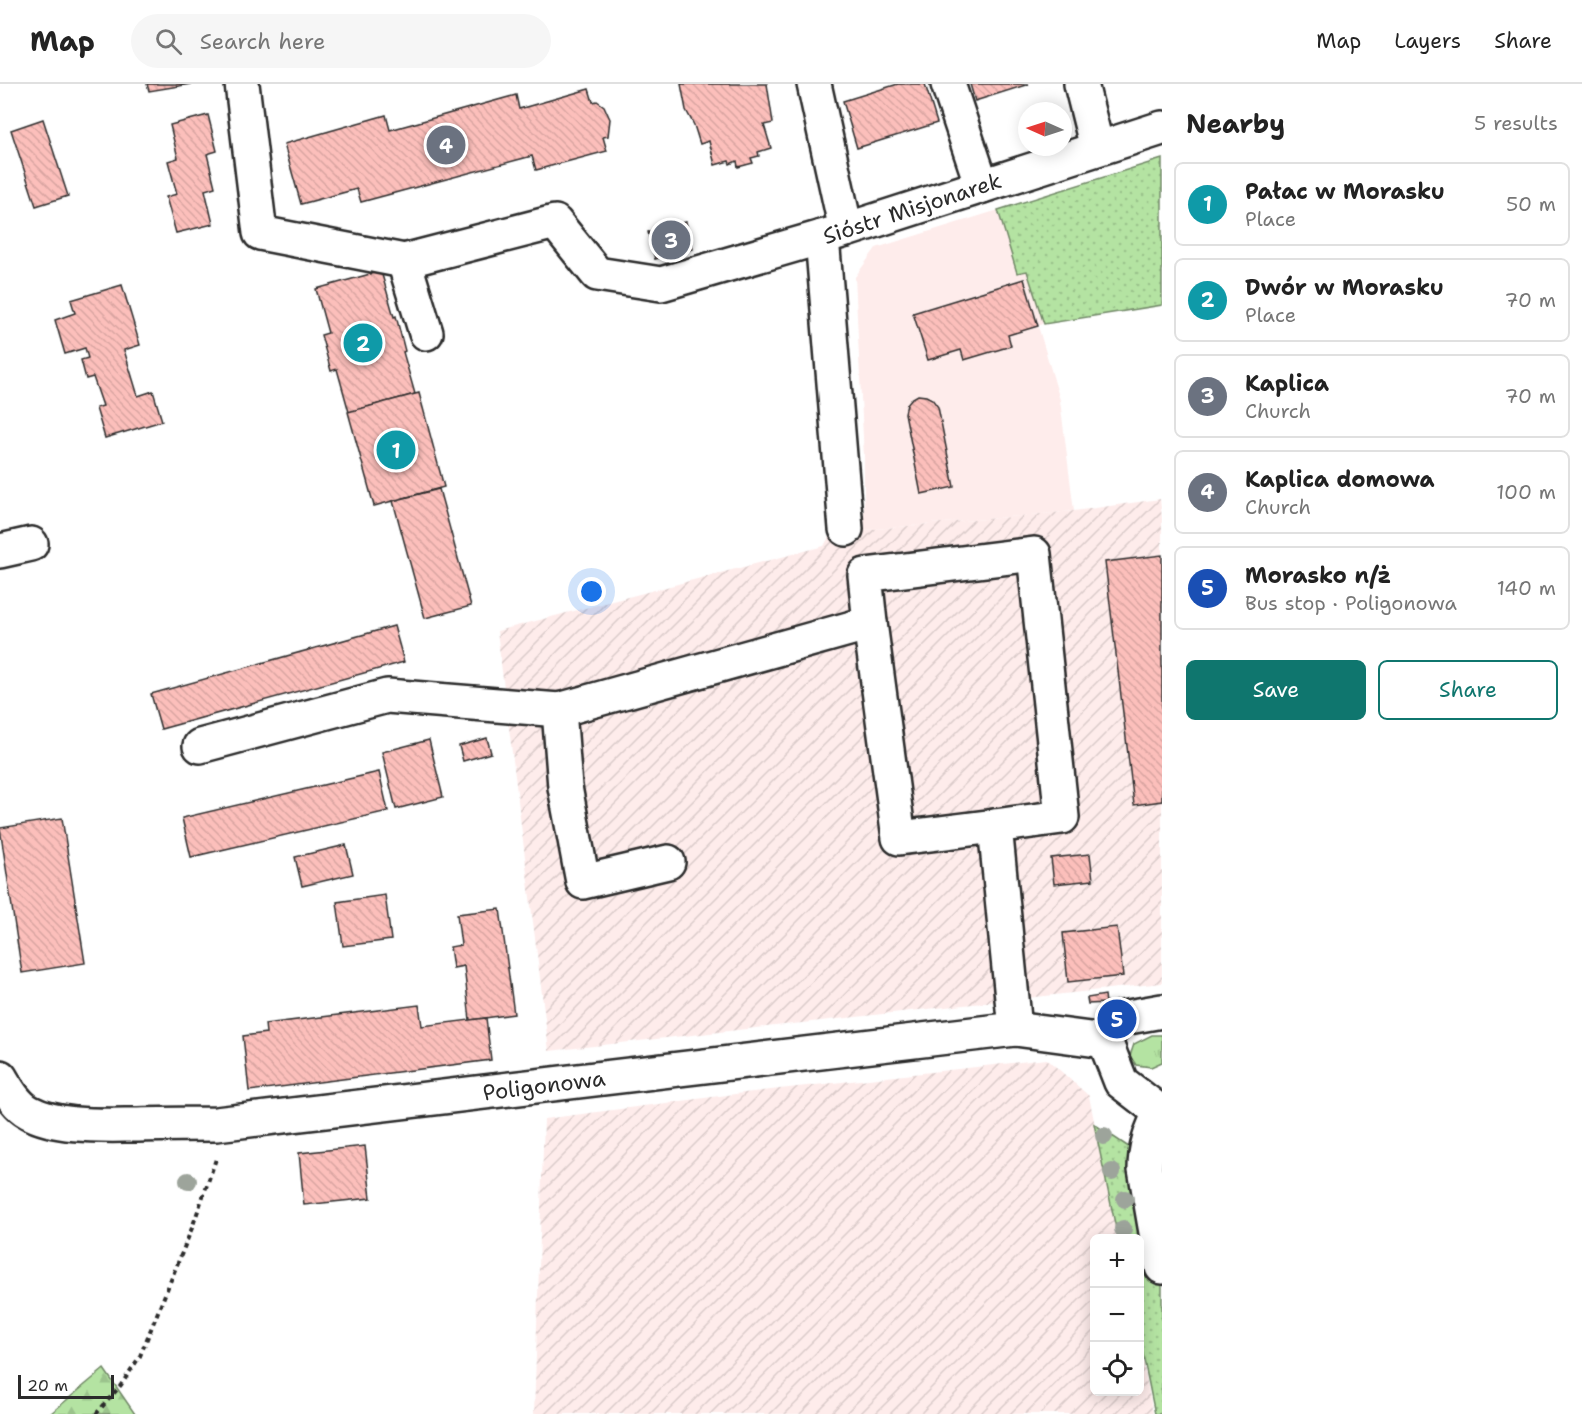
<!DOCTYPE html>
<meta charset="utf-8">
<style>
:root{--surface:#fff;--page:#f6f6f6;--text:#222;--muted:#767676;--line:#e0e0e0;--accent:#0f766e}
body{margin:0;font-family:"Shantell Sans",sans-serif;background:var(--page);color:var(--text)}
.controls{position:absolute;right:18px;bottom:18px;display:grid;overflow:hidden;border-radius:9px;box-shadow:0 3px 15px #0003}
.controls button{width:54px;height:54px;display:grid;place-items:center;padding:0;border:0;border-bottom:2px solid var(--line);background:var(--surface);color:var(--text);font:30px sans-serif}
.compass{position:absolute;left:1018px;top:18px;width:54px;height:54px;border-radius:50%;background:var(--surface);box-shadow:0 3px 15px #0003;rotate:273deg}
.scale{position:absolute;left:18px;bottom:15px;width:96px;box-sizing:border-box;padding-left:6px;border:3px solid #2b2b2b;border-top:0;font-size:16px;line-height:21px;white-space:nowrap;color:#2b2b2b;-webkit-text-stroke:4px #fff;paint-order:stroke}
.you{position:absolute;left:592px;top:508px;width:21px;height:21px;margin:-15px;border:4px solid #fff;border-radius:50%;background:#1a73e8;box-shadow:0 0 0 9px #1a73e833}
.badge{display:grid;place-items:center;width:39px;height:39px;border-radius:50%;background:var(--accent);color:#fff;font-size:20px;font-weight:700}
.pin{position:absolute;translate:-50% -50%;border:3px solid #fff;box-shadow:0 2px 6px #0006}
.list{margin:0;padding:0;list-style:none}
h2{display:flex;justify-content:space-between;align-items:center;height:78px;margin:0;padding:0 24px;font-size:26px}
h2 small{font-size:20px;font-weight:400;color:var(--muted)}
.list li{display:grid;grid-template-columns:39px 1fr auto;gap:18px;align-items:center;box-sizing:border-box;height:84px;margin:0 12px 12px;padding:0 12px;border:2px solid var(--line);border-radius:9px}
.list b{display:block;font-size:22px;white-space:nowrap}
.list p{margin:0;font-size:20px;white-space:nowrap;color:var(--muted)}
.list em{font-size:20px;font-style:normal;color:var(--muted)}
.actions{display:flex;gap:12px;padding:18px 24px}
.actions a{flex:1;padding:14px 0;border:2px solid var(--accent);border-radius:9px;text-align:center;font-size:21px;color:var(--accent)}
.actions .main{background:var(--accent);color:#fff}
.icon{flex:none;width:33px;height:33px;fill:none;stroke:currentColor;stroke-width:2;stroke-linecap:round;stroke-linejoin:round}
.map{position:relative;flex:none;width:1162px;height:1330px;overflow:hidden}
header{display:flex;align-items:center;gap:36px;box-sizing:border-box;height:84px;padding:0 30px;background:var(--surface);border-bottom:2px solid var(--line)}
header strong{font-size:28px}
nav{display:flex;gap:33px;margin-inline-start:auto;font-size:21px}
.search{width:420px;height:54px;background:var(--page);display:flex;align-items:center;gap:15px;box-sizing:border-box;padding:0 21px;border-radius:33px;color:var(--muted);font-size:22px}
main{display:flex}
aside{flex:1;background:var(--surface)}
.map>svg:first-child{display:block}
.built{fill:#feeceb}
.industrial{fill:url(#industrial-furrows)}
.grass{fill:url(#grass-tufts);stroke:#708766;stroke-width:1.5}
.forest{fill:url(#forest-firs);stroke:#708766;stroke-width:1.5}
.park{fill:url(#park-dots);stroke:#708766;stroke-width:1.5}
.building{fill:url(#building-back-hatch);stroke:#2b2b2b;stroke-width:1.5}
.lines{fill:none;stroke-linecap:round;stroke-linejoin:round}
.minor-casing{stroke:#2b2b2b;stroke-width:38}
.path{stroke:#2b2b2b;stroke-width:4;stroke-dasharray:4.5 4.5;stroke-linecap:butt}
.minor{stroke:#fff;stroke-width:33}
.tree{fill:#9da49b}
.labels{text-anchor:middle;stroke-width:5;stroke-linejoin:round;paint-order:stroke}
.street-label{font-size:22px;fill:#2b2b2b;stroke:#fff}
</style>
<header>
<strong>Map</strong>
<div class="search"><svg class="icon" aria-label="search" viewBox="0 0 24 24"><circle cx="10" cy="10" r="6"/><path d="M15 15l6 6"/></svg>Search here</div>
<nav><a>Map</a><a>Layers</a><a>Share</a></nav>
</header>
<main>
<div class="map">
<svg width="1162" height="1330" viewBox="0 0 1162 1330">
<defs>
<pattern id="industrial-furrows" width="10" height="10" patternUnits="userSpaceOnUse" patternTransform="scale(1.5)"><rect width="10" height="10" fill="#feeceb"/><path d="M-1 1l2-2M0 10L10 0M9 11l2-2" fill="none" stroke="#dacbca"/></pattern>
<pattern id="grass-tufts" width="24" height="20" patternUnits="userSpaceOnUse" patternTransform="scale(1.5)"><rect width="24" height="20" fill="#b4e3a2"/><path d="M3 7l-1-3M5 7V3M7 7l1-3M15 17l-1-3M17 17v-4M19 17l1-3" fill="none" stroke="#9bc38c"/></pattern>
<pattern id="forest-firs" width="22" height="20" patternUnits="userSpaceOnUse" patternTransform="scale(1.5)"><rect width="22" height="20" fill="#b4e3a2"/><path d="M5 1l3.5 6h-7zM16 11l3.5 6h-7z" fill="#9bc38c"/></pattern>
<pattern id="park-dots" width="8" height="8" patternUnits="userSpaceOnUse" patternTransform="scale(1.5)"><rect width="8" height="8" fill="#b4e3a2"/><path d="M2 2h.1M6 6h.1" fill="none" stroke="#9bc38c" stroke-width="1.8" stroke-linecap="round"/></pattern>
<pattern id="building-back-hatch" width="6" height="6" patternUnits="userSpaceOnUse" patternTransform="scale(1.5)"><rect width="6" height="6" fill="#fcbfbb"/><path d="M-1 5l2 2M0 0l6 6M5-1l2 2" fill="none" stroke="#d8a4a1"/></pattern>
</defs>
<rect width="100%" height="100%" fill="#fff"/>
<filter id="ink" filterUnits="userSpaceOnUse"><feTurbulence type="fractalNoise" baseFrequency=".0167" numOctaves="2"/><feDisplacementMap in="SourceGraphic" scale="12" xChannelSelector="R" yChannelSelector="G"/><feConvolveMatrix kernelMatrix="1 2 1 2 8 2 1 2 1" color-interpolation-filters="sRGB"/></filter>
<g filter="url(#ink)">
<path class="built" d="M1162,75v146l-118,18 -6,3 22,74 14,111 -210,19v-73l-9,-180 21,-29z"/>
<g class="industrial">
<path d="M1160,415l2,19v465l-613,68 -52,-420 327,-85 7,-13 243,-22z"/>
<path d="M1047,975l42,37 29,142h-24v154h46v-47l13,69h-619l10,-295 191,-25z"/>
</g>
<path class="grass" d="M1152,951h10v27l-11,5 -15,-2 -6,-9 4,-12z"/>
<path class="forest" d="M104,1285l31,45h-85z"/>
<g class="park">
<path d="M1162,75v146l-118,19 -17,-53 -10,2 -19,-63z"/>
<path d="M1094,1040l68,45v245h-7l-15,-74v-102h-22z"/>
</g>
<g class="building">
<path d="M147,0h44l-42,7z"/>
<path d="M681,0h86l6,39 -9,2 7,23 -13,4 1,4 -8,2 2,5 -15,4 -1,-6 -7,3 -1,-3 -14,4 -6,-24 -9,3 -6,-19 -8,-15z"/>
<path d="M898,0h27l12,39 -80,25 -14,-47z"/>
<path d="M970,0h59l-54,17z"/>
<path d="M589,5l4,13 4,-1 7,5 6,13 -2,17 -5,1 4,14 -71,19 -4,-14 -171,46 -4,-13 -56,15 -17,-60 102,-29 4,15 126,-35 3,14z"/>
<path d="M208,31l9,36 -10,3 8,33 -10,3 8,34 -37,9 -10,-36 11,-3 -9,-33 10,-3 -8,-33z"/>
<path d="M43,35l25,77 -32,10 -25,-76z"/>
<path d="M686,138l7,27 -38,10 -7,-27z"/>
<path d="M381,187l13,46 2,-1 9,35 -2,1 12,42 -66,18 -12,-43 -6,2 -10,-36 7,-2 -12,-44z"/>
<path d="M1024,195l14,47 -30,9 3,11 -47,14 -3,-10 -33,10 -15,-47z"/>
<path d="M122,201l18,60 -16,5 14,46 15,-5 9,30 -57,17 -9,-30 7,-2 -10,-29 -7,2 -5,-19 7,-2 -3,-10 -20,6 -10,-34 20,-7 -4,-13z"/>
<path d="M419,309l25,94 -70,19 -26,-94z"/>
<path d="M918,311l8,1 6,3 6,8 16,80 -33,7 -16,-81 2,-9 4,-5z"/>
<path d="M439,405l32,117 -46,12 -32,-117z"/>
<path d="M1162,471v246l-28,4 -29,-243z"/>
<path d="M394,542l10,36 -243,67 -10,-35z"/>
<path d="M487,654l4,15 -28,8 -4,-15z"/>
<path d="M429,656l14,57 -47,12 -14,-57z"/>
<path d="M379,688l9,39 -197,46 -9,-39z"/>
<path d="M62,734l23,145 -63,10 -22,-145z"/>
<path d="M346,761l7,29 -51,12 -7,-29z"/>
<path d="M1090,770l3,26 -39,4 -3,-26z"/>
<path d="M385,811l6,45 -48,6 -6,-44z"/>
<path d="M500,825l14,105 -44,6 -6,-54 -11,2 -3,-21 11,-2 -4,-31z"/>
<path d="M1117,843l6,49 -55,6 -5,-49z"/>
<path d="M1105,911l1,8 -18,1 -1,-6z"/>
<path d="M419,921l3,21 64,-8 5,42 -242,31 -6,-55 23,-3 -1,-9z"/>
<path d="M365,1062l6,52 -67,7 -5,-52z"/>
</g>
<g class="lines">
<g class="minor-casing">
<g id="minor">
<path d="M242,0l18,149 144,28"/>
<path d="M814,0l32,146"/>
<path d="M948,0l34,102"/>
<path d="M1081,0l16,64"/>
<path d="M822,153l24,292"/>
<path d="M426,249l-22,-72 151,-39 42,52 64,10 185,-54 316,-102"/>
<path d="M0,467l31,-7"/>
<path d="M870,539l29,215 96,-12"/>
<path d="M559,626l6,77 18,95 85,-20"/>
<path d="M200,662l187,-50 172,14 311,-87 -5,-48 169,-21 28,263 -67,9 20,203"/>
<path d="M0,993c8,13 16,28 29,35 29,16 77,13 109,13 26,-1 52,-1 78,-1l799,-95 90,12"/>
<path d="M1162,1026c-11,19 -17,37 -17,59l17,98"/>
<path d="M1160,1028l-39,-30 -16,-41 12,-22 45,-8"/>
</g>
</g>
<path class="path" d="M96,1330l25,-29 19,-29 52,-128 25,-72"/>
<use href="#minor" class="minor"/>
</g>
<g class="tree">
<circle cx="1104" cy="1052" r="9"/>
<circle cx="1112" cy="1088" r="9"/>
<circle cx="188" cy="1097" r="9"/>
<circle cx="1125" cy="1115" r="9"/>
<circle cx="1123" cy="1145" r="9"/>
</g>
</g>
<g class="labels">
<g class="street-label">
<text transform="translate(912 124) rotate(-18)" y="8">Sióstr Misjonarek</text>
<text transform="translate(544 1001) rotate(-7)" y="8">Poligonowa</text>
</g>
</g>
</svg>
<div class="controls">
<button>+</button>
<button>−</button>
<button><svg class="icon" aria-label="locate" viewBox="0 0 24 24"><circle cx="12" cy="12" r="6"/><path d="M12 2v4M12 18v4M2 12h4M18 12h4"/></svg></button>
</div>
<svg class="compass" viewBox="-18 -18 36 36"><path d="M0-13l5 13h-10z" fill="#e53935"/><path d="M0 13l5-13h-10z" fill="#767676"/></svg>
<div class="scale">20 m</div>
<div class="you"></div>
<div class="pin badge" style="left:396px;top:366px;background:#0f9aa8">1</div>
<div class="pin badge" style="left:363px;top:259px;background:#0f9aa8">2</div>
<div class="pin badge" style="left:671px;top:156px;background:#6b7280">3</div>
<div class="pin badge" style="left:446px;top:61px;background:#6b7280">4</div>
<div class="pin badge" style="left:1117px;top:935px;background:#1a4fb4">5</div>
</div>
<aside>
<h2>Nearby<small>5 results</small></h2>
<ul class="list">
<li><span class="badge" style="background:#0f9aa8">1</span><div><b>Pałac w Morasku</b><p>Place</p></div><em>50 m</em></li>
<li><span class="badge" style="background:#0f9aa8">2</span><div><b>Dwór w Morasku</b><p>Place</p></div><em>70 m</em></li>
<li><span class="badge" style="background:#6b7280">3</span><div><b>Kaplica</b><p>Church</p></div><em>70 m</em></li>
<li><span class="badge" style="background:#6b7280">4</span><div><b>Kaplica domowa</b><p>Church</p></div><em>100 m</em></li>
<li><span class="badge" style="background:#1a4fb4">5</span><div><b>Morasko n/ż</b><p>Bus stop · Poligonowa</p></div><em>140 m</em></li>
</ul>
<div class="actions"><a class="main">Save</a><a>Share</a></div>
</aside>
</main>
